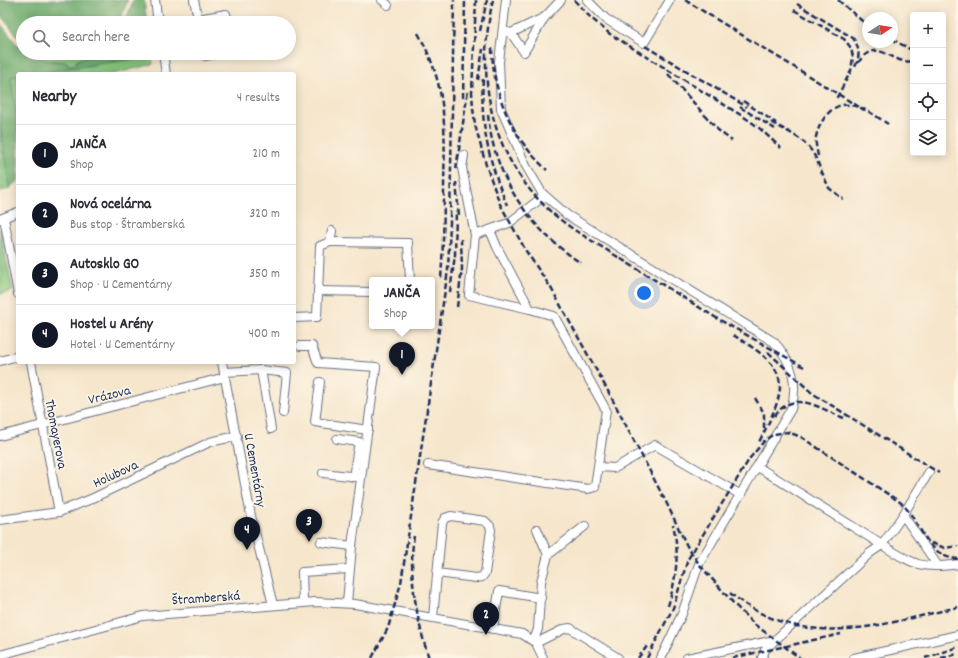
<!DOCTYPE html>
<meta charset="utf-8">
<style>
:root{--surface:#fff;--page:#f2f2f3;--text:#2b2b33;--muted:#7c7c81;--line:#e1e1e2;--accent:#111827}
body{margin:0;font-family:Dekko,sans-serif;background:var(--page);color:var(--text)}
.controls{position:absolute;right:12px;top:12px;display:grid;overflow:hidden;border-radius:4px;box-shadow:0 2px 10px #0003}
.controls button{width:36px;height:36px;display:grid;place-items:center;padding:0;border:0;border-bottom:1px solid var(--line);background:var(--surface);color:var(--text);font:20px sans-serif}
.compass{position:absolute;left:862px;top:12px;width:36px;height:36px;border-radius:50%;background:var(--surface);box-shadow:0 2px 10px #0003;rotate:78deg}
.you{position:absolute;left:644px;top:293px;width:14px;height:14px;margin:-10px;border:3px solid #fff;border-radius:50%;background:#1a73e8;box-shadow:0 0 0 6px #1a73e833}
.badge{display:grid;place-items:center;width:26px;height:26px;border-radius:50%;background:var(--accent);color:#fff;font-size:13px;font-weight:700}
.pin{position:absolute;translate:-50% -33px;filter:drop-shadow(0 1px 2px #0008)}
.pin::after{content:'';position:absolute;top:21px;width:14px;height:12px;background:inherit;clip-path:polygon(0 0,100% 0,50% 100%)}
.popup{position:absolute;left:369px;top:277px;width:66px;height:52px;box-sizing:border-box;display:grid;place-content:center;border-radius:4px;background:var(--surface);filter:drop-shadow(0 1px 3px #0005);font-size:13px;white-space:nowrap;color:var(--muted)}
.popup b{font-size:15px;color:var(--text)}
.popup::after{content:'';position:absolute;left:50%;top:100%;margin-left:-8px;border:8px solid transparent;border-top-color:var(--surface)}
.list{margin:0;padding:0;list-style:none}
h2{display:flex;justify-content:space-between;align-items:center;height:52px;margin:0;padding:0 16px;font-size:17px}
h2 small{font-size:13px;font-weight:400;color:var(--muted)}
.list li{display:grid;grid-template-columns:26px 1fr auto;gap:12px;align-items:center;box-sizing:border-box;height:60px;padding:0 16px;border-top:1px solid var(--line)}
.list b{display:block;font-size:15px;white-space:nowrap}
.list p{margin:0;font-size:13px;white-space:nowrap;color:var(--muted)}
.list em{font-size:13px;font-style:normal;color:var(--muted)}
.icon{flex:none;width:22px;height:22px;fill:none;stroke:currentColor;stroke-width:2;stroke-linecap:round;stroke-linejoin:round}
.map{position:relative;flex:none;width:958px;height:658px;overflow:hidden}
.search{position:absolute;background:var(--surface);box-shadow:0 2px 10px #0003;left:16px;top:16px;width:280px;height:44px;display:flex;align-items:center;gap:10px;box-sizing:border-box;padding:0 14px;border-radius:22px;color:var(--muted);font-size:15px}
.panel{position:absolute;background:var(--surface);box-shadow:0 2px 10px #0003;left:16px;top:72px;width:280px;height:292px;border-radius:4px}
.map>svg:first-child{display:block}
.green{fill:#87c57c;stroke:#517a6d}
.forest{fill:#6daa6c;stroke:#446c65}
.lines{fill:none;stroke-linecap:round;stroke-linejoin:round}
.minor-casing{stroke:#686f84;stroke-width:10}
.minor{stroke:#fff;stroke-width:8}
.rail{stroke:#1b2f5e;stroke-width:2.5;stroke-dasharray:6 3;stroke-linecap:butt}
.labels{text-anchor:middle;stroke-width:3.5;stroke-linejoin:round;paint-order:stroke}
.street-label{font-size:14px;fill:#1b2f5e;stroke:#fcf5e5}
</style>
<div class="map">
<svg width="958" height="658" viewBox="0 0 958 658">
<rect width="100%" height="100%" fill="#fcf5e5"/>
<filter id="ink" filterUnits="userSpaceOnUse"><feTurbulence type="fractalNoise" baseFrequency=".025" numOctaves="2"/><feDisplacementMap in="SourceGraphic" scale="8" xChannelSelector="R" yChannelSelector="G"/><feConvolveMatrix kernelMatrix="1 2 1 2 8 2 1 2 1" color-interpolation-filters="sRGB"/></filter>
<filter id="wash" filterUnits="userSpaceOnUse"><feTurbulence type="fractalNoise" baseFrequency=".012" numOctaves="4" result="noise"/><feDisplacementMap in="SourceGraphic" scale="16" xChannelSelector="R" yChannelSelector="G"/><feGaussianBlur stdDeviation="0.9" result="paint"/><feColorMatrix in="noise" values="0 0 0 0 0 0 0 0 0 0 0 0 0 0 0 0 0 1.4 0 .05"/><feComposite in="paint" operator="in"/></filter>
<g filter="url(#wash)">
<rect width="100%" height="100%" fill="#f6e6cc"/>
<g class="green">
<path d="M29,53h66l-18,8v3l-10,1v-3l-23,-2z"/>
<path d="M152,56l1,8 -40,10h-81z"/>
<path d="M18,76v49l-7,-48z"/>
<path d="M0,124l10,65 -10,2z"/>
<path d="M0,228l13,63 -13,3z"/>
</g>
<g class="forest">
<path d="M0,0h128l-9,23h-96v20l-22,-27z"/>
<path d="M133,0h11l3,23h-22z"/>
<path d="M0,23l15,19 8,7v4h6l21,8 17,1 1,3 9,-1 -1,-3 19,-8h57v3l-120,18h-14v2l-7,1 7,51v53l-9,7 -9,-64z"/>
</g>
</g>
<g filter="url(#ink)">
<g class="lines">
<g class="minor-casing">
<g id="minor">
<path d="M155,0l3,23"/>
<path d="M194,0l5,23"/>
<path d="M382,0l6,5"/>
<path d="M506,0l-7,62 2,47 25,57 16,27 25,22 207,127c18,20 25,41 17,67l-92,155 -17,50 -21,44"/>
<path d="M587,0l19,19 38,24 26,-43"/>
<path d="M198,19l28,-5 2,9"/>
<path d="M503,31l8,2 13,19 21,-35 16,-17"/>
<path d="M511,33l34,-16"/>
<path d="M163,53l3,21"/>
<path d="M205,53v3l15,-3"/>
<path d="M464,155l-2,13 13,67"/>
<path d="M4,218l14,76"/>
<path d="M0,219l18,-7"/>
<path d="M490,230l7,17 33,62 -61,-14 6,-60 34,-12 35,-27"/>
<path d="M330,242l78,1 2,37"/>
<path d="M318,291l54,1"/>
<path d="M294,318l23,-1 3,-71 10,-4 2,-11"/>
<path d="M300,346h12l6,17 58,4 -24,179 -5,57"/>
<path d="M0,361l18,-5"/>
<path d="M31,362l28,150"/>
<path d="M222,362l29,154 22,89"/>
<path d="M261,370l10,59"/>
<path d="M224,372l37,-2 26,3 -4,40"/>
<path d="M320,382l-5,40 53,8"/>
<path d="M0,436l225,-59"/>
<path d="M337,439l22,3 -6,35"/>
<path d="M428,465l160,24 7,-2 11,-77 -52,-94 -24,-7"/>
<path d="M598,467l17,1 40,-23 86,50"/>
<path d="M758,467l124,78 -12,8 -95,87 -10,10 -3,8"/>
<path d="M929,472l-26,43 -21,30c31,19 39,25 76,19"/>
<path d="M323,473l35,4"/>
<path d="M903,515l35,51"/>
<path d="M0,520l59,-8 32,-13 119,-57 27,-6"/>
<path d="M537,529l11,26"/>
<path d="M321,542l31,4"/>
<path d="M303,603l-1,-31 47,-3"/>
<path d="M433,617l9,-94 3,-5 6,-2 34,5 5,5 1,4 -6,43 -3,4 -6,1 -39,-5"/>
<path d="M493,629l6,-38 42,7"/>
<path d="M534,640l4,-11 3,-47 7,-27 37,-29"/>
<path d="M536,643l28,-14 6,-1 48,30"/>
<path d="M0,655l143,-39 172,-14 40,2 167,30 14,9 7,15"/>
<path d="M687,658l88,-18"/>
<path d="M854,658l104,-23"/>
</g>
</g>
<use href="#minor" class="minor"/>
<g class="rail">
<path d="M476,0l-4,92 1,16 2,17 11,40 14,39 26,47 25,37 58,105 58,111 20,42 12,18 36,41 19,19 46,34"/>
<path d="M493,0c-21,91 4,179 83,231l142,88 86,48"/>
<path d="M574,0l16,17 20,17 134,83 13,9 24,22"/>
<path d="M685,0l179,110"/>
<path d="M838,0l30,26"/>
<path d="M797,4l56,34c7,10 7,19 2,29"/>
<path d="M794,10l50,29 7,9 2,9 -2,14 -15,28"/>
<path d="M480,31l7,-31"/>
<path d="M418,33c30,54 27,96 26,154 0,31 -1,62 -3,92"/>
<path d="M892,39l21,12"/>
<path d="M645,46l102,61"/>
<path d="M492,48c1,47 20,90 55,122"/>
<path d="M858,63c20,-29 33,3 55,-2"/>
<path d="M668,74l50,56 14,11"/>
<path d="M483,79c-3,45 6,84 24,126"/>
<path d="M478,80l5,-31"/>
<path d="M463,98l2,-98"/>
<path d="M743,101l33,22"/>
<path d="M740,107l35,22"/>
<path d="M488,115c6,62 41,114 93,148"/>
<path d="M771,122c29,17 40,18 51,52"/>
<path d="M818,156c-1,-6 -3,-13 -2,-19 3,-15 16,-35 33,-32 14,1 28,12 39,19"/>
<path d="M456,169l12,-79"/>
<path d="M821,170l8,18 14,11"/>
<path d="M456,182l3,34"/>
<path d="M450,292l5,-37 1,-44"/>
<path d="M457,307l5,-38 -1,-30"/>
<path d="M733,335c59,35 56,49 26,107"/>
<path d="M768,352l44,41 127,80"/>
<path d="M755,398l9,15v15"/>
<path d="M774,416c22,-28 45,-7 70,2"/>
<path d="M414,536c-6,37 3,87 15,122"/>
<path d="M931,543l14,5 13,-2"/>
<path d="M730,593c72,59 147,33 228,14"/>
<path d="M668,606c8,-26 12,-54 5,-81"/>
<path d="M372,658l16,-30 13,-45 47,-313 2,-48 4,-222"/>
<path d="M638,658l10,-13"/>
<path d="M647,658l26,-50 15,-49 62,-101 15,-18 9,-6 14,-2 13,5 99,65c21,18 25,55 58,57"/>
<path d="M732,658l109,-24"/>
<path d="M925,658l33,-11"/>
<path d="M941,658l17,-4"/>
</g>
</g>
</g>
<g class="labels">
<g class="street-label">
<text transform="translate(109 394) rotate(-14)" y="5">Vrázova</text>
<text transform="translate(57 434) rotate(79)" y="5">Thomayerova</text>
<text transform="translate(256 470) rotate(80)" y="5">U Cementárny</text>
<text transform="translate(115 473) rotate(-25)" y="5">Holubova</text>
<text transform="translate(206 597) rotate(-4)" y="5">Štramberská</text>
</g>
</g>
</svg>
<div class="controls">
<button>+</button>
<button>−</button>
<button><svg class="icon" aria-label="locate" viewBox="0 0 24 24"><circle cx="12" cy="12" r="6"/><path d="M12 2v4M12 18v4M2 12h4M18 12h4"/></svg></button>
<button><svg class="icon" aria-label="layers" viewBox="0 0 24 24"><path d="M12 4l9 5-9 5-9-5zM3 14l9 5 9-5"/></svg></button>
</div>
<svg class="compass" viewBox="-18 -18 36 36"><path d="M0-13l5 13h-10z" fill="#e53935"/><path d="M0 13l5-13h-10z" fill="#7c7c81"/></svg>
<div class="you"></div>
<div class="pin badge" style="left:402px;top:375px">1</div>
<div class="popup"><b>JANČA</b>Shop</div>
<div class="pin badge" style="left:486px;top:635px">2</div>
<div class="pin badge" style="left:309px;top:542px">3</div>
<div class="pin badge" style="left:247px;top:550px">4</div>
<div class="search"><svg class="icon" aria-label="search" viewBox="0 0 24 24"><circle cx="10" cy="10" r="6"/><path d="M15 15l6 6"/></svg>Search here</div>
<section class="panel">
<h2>Nearby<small>4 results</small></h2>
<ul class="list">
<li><span class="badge">1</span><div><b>JANČA</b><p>Shop</p></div><em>210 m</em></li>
<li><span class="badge">2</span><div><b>Nová ocelárna</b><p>Bus stop · Štramberská</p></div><em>320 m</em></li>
<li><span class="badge">3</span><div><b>Autosklo GO</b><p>Shop · U Cementárny</p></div><em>350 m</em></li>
<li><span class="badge">4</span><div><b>Hostel u Arény</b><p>Hotel · U Cementárny</p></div><em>400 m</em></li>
</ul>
</section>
</div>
